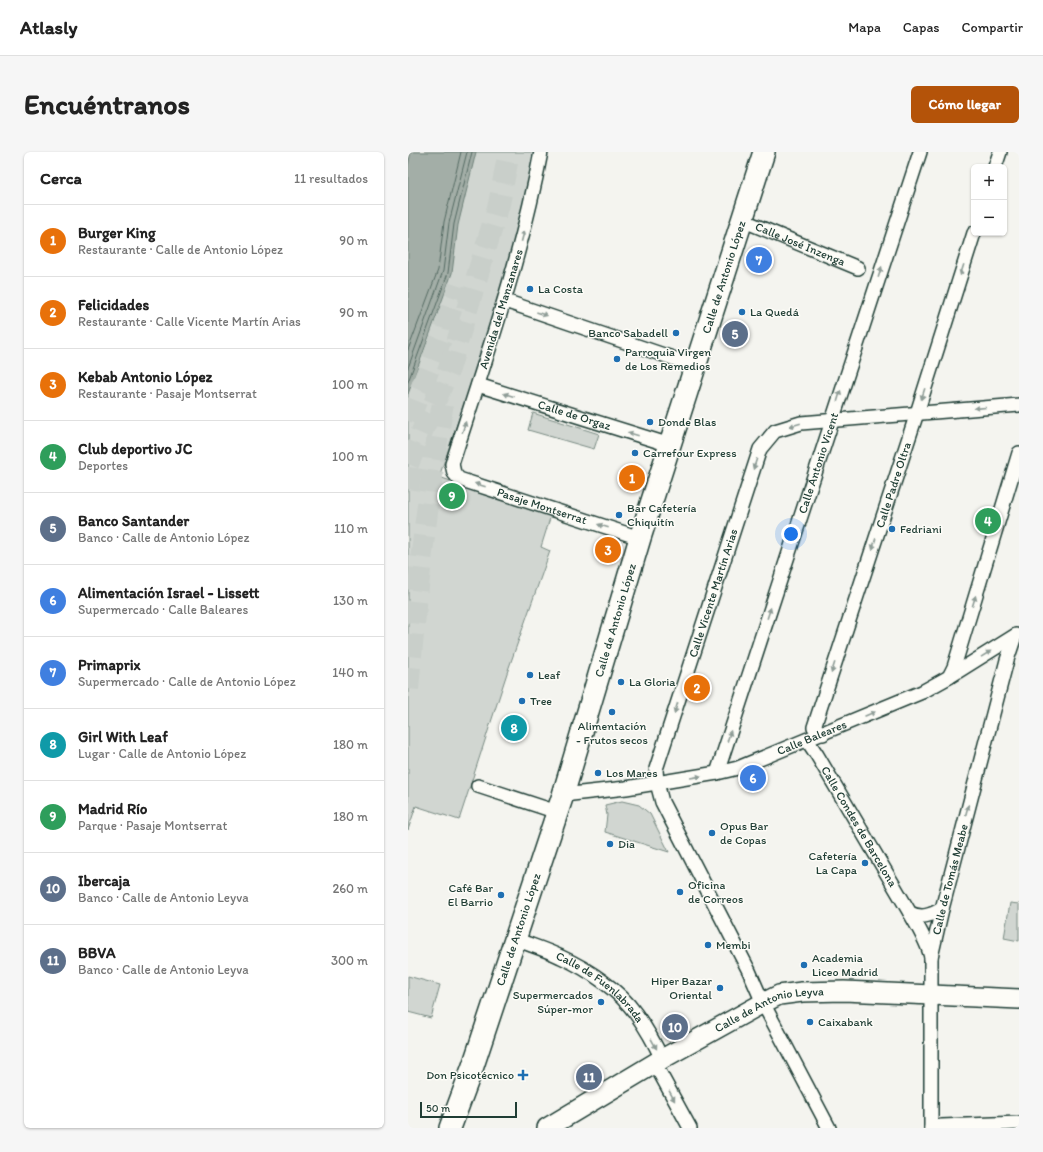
<!DOCTYPE html>
<html lang="es">
<meta charset="utf-8">
<style>
:root{--surface:#fff;--page:#f6f6f6;--text:#222;--muted:#767676;--line:#e0e0e0;--accent:#b45309}
body{margin:0;font-family:Itim,sans-serif;background:var(--page);color:var(--text)}
.controls{position:absolute;right:12px;top:12px;display:grid;overflow:hidden;border-radius:6px;box-shadow:0 1px 3px #0004}
.controls button{width:36px;height:36px;display:grid;place-items:center;padding:0;border:0;border-bottom:1px solid var(--line);background:var(--surface);color:var(--text);font:20px sans-serif}
.scale{position:absolute;left:12px;bottom:10px;width:97px;box-sizing:border-box;padding-left:4px;border:2px solid #1f3d34;border-top:0;font-size:11px;line-height:14px;white-space:nowrap;color:#1f3d34;-webkit-text-stroke:3px #fdfcf7;paint-order:stroke}
.you{position:absolute;left:383px;top:382px;width:14px;height:14px;margin:-10px;border:3px solid #fff;border-radius:50%;background:#1a73e8;box-shadow:0 0 0 6px #1a73e833}
.badge{display:grid;place-items:center;width:26px;height:26px;border-radius:50%;background:var(--accent);color:#fff;font-size:13px;font-weight:700}
.pin{position:absolute;translate:-50% -50%;border:2px solid #fff;box-shadow:0 1px 4px #0006}
.list{margin:0;padding:0;list-style:none}
h2{display:flex;justify-content:space-between;align-items:center;height:52px;margin:0;padding:0 16px;font-size:17px}
h2 small{font-size:13px;font-weight:400;color:var(--muted)}
.list li{display:grid;grid-template-columns:26px 1fr auto;gap:12px;align-items:center;box-sizing:border-box;height:72px;padding:0 16px;border-top:1px solid var(--line)}
.list b{display:block;font-size:15px;white-space:nowrap}
.list p{margin:0;font-size:13px;white-space:nowrap;color:var(--muted)}
.list em{font-size:13px;font-style:normal;color:var(--muted)}
.map{position:relative;flex:none;width:611px;height:976px;overflow:hidden;border-radius:6px}
header{display:flex;align-items:center;gap:24px;box-sizing:border-box;height:56px;padding:0 20px;background:var(--surface);border-bottom:1px solid var(--line)}
header strong{font-size:19px}
nav{display:flex;gap:22px;margin-inline-start:auto;font-size:14px}
.intro{display:flex;align-items:center;justify-content:space-between;box-sizing:border-box;height:96px;padding:0 24px}
h1{margin:0;font-size:28px}
.button{padding:10px 18px;border-radius:6px;background:var(--accent);color:#fff;font-size:14px;font-weight:700}
main{display:flex;gap:24px;padding:0 24px}
aside{flex:1;background:var(--surface);border-radius:6px;box-shadow:0 1px 3px #0004}
.map>svg:first-child{display:block}
.green{fill:#d1d6d1;stroke:#788a82}
.water{fill:#a3aea7;stroke:#6e8179}
.lines{fill:none;stroke-linecap:round;stroke-linejoin:round}
.shore{stroke:#546a62;stroke-width:1}
.highway-tunnel{stroke:#c9cfca;stroke-width:22;stroke-dasharray:22 11;stroke-linecap:butt}
.street-casing{stroke:#1f3d34;stroke-width:16}
.secondary-casing{stroke:#1f3d34;stroke-width:22}
.primary-casing{stroke:#1f3d34;stroke-width:24}
.street{stroke:#fdfcf7;stroke-width:13}
.secondary{stroke:#fdfcf7;stroke-width:19}
.primary{stroke:#fdfcf7;stroke-width:21}
.oneway{fill:#8e9c96}
.poi-dot{fill:#1f6fb2;stroke:#fdfcf7;stroke-width:1.5}
.labels{text-anchor:middle;stroke-width:3;stroke-linejoin:round;paint-order:stroke}
.street-label{font-size:12px;fill:#1f3d34;stroke:#fdfcf7}
.poi-label{font-size:12px;fill:#1f3d34;stroke:#fdfcf7;text-anchor:start}
</style>
<header>
<strong>Atlasly</strong>
<nav><a>Mapa</a><a>Capas</a><a>Compartir</a></nav>
</header>
<div class="intro"><h1>Encuéntranos</h1><a class="button">Cómo llegar</a></div>
<main>
<aside>
<h2>Cerca<small>11 resultados</small></h2>
<ul class="list">
<li><span class="badge" style="background:#e8710a">1</span><div><b>Burger King</b><p>Restaurante · Calle de Antonio López</p></div><em>90 m</em></li>
<li><span class="badge" style="background:#e8710a">2</span><div><b>Felicidades</b><p>Restaurante · Calle Vicente Martín Arias</p></div><em>90 m</em></li>
<li><span class="badge" style="background:#e8710a">3</span><div><b>Kebab Antonio López</b><p>Restaurante · Pasaje Montserrat</p></div><em>100 m</em></li>
<li><span class="badge" style="background:#2e9e5b">4</span><div><b>Club deportivo JC</b><p>Deportes</p></div><em>100 m</em></li>
<li><span class="badge" style="background:#5c6f8a">5</span><div><b>Banco Santander</b><p>Banco · Calle de Antonio López</p></div><em>110 m</em></li>
<li><span class="badge" style="background:#3f7fe0">6</span><div><b>Alimentación Israel - Lissett</b><p>Supermercado · Calle Baleares</p></div><em>130 m</em></li>
<li><span class="badge" style="background:#3f7fe0">7</span><div><b>Primaprix</b><p>Supermercado · Calle de Antonio López</p></div><em>140 m</em></li>
<li><span class="badge" style="background:#0f9aa8">8</span><div><b>Girl With Leaf</b><p>Lugar · Calle de Antonio López</p></div><em>180 m</em></li>
<li><span class="badge" style="background:#2e9e5b">9</span><div><b>Madrid Río</b><p>Parque · Pasaje Montserrat</p></div><em>180 m</em></li>
<li><span class="badge" style="background:#5c6f8a">10</span><div><b>Ibercaja</b><p>Banco · Calle de Antonio Leyva</p></div><em>260 m</em></li>
<li><span class="badge" style="background:#5c6f8a">11</span><div><b>BBVA</b><p>Banco · Calle de Antonio Leyva</p></div><em>300 m</em></li>
</ul>
</aside>
<div class="map">
<svg width="611" height="976" viewBox="0 0 611 976">
<rect width="100%" height="100%" fill="#f4f4ef"/>
<filter id="ink" filterUnits="userSpaceOnUse"><feTurbulence type="fractalNoise" baseFrequency=".025" numOctaves="2"/><feDisplacementMap in="SourceGraphic" scale="8" xChannelSelector="R" yChannelSelector="G"/><feConvolveMatrix kernelMatrix="1 2 1 2 8 2 1 2 1" color-interpolation-filters="sRGB"/></filter>
<g filter="url(#ink)">
<g class="green">
<path d="M0,0h128l-29,126 -68,199 112,38 -10,32 9,4 -43,122 -48,147 -43,-14 -8,24z"/>
<path d="M125,261l66,21 -5,15 -66,-19z"/>
<path d="M214,649l17,4 11,9 19,38 -64,-20 2,-17 -2,-10z"/>
<path d="M602,751l9,1v37l-15,-3z"/>
<path d="M0,824l32,9 -9,33 -23,-6z"/>
</g>
<path class="water" d="M3,0h65l-18,73 -6,48 -44,121v-227z"/>
<g class="lines">
<g class="shore">
<path d="M0,198l30,-80 6,-48 17,-70"/>
<path d="M0,216l35,-97 6,-48 18,-71"/>
<path d="M0,230l40,-109 6,-49 18,-72"/>
</g>
<g class="highway-tunnel">
<path d="M0,269l33,-82 18,-53"/>
<path d="M0,312l41,-95 50,-165 10,-52"/>
<path d="M0,337l6,-38"/>
<path d="M0,537c8,-96 20,-192 35,-287"/>
</g>
<g class="street-casing">
<g id="street">
<path id="s1" d="M133,0c-20,107 -56,209 -89,312l2,9 5,6 181,59"/>
<path d="M587,15l5,-15"/>
<path id="s2" d="M334,68l116,48"/>
<path d="M97,149l191,65"/>
<path id="s3" d="M70,233l192,60"/>
<path d="M541,525l5,-10 65,-214"/>
<path id="s4" d="M415,582l-9,-7 103,-314 57,-180"/>
<path id="s5" d="M399,588l10,15 93,158c12,6 21,2 32,-4"/>
<path id="s6" d="M309,621l203,-621"/>
<path d="M70,634l79,26"/>
<path id="s7" d="M155,643l63,-7 91,-15 21,-5 184,-76 27,-15 67,-42"/>
<path d="M502,761c8,14 17,28 21,44"/>
<path id="s8" d="M107,787c15,6 32,11 46,18 27,12 58,33 75,57 10,14 19,30 26,45"/>
<path d="M247,912l35,64"/>
<path id="s9" d="M421,976l-66,-125 -14,-32 -87,-169 -5,-19 -1,-14 104,-320 15,-18 26,-8 218,-18"/>
<path id="s10" d="M523,976v-171l11,-48 65,-249 8,-24"/>
<path d="M523,976l11,-2 77,-3"/>
</g>
</g>
<g class="secondary-casing">
<g id="secondary">
<path id="s11" d="M139,976l115,-69 101,-56 16,-8 23,-3 42,-1 175,8"/>
</g>
</g>
<g class="primary-casing">
<g id="primary">
<path id="s12" d="M42,976l23,-62 90,-271 77,-257 124,-386"/>
</g>
</g>
<use href="#street" class="street"/>
<use href="#secondary" class="secondary"/>
<use href="#primary" class="primary"/>
</g>
<defs><path id="oneway-solid" d="M-6-.8H1V-3.2L6.5 0L1 3.2V.8H-6Z"/></defs>
<g class="oneway">
<use href="#oneway-solid" transform="translate(115 84) rotate(-75)"/>
<use href="#oneway-solid" transform="translate(554 118) rotate(108)"/>
<use href="#oneway-solid" transform="translate(472 120) rotate(-72)"/>
<use href="#oneway-solid" transform="translate(134 162) rotate(19)"/>
<use href="#oneway-solid" transform="translate(515 242) rotate(108)"/>
<use href="#oneway-solid" transform="translate(101 243) rotate(-162)"/>
<use href="#oneway-solid" transform="translate(431 244) rotate(-73)"/>
<use href="#oneway-solid" transform="translate(572 256) rotate(175)"/>
<use href="#oneway-solid" transform="translate(387 273) rotate(164)"/>
<use href="#oneway-solid" transform="translate(56 275) rotate(-72)"/>
<use href="#oneway-solid" transform="translate(225 282) rotate(-163)"/>
<use href="#oneway-solid" transform="translate(347 312) rotate(108)"/>
<use href="#oneway-solid" transform="translate(72 333) rotate(-162)"/>
<use href="#oneway-solid" transform="translate(195 374) rotate(-162)"/>
<use href="#oneway-solid" transform="translate(466 392) rotate(108)"/>
<use href="#oneway-solid" transform="translate(566 449) rotate(-73)"/>
<use href="#oneway-solid" transform="translate(361 461) rotate(-72)"/>
<use href="#oneway-solid" transform="translate(578 502) rotate(-32)"/>
<use href="#oneway-solid" transform="translate(425 516) rotate(108)"/>
<use href="#oneway-solid" transform="translate(268 556) rotate(108)"/>
<use href="#oneway-solid" transform="translate(462 562) rotate(-23)"/>
<use href="#oneway-solid" transform="translate(321 584) rotate(-72)"/>
<use href="#oneway-solid" transform="translate(288 625) rotate(-9)"/>
<use href="#oneway-solid" transform="translate(559 658) rotate(-75)"/>
<use href="#oneway-solid" transform="translate(246 892) rotate(61)"/>
<use href="#oneway-solid" transform="translate(264 944) rotate(61)"/>
</g>
</g>
<g class="poi-dot">
<circle cx="122" cy="137" r="4"/>
<circle cx="334" cy="160" r="4"/>
<circle cx="268" cy="181" r="4"/>
<circle cx="209" cy="207" r="4"/>
<circle cx="242" cy="270" r="4"/>
<circle cx="227" cy="301" r="4"/>
<circle cx="211" cy="363" r="4"/>
<circle cx="484" cy="377" r="4"/>
<circle cx="122" cy="523" r="4"/>
<circle cx="213" cy="530" r="4"/>
<circle cx="114" cy="549" r="4"/>
<circle cx="204" cy="560" r="4"/>
<circle cx="190" cy="621" r="4"/>
<circle cx="304" cy="681" r="4"/>
<circle cx="202" cy="692" r="4"/>
<circle cx="457" cy="711" r="4"/>
<circle cx="272" cy="740" r="4"/>
<circle cx="93" cy="743" r="4"/>
<circle cx="300" cy="793" r="4"/>
<circle cx="396" cy="813" r="4"/>
<circle cx="312" cy="836" r="4"/>
<circle cx="193" cy="850" r="4"/>
<circle cx="402" cy="870" r="4"/>
<path d="M113 917h4v4h4v4h-4v4h-4v-4h-4v-4h4z"/>
</g>
<g class="labels">
<g class="street-label">
<text dy="4" stroke="none"><textPath href="#s2" startOffset="63">Calle José Inzenga</textPath></text>
<text dy="4" stroke="none"><textPath href="#s12" startOffset="894">Calle de Antonio López</textPath></text>
<text transform="translate(93 157) rotate(-73)" y="4">Avenida del Manzanares</text>
<text dy="4" stroke="none"><textPath href="#s3" startOffset="101">Calle de Orgaz</textPath></text>
<text dy="4" stroke="none"><textPath href="#s6" startOffset="326">Calle Antonio Vicent</textPath></text>
<text dy="4" stroke="none"><textPath href="#s4" startOffset="266">Calle Padre Oltra</textPath></text>
<text dy="4" stroke="none"><textPath href="#s1" startOffset="429">Pasaje Montserrat</textPath></text>
<text dy="4" stroke="none"><textPath href="#s9" startOffset="585">Calle Vicente Martín Arias</textPath></text>
<text dy="4" stroke="none"><textPath href="#s12" startOffset="534">Calle de Antonio López</textPath></text>
<text dy="4" stroke="none"><textPath href="#s7" startOffset="257">Calle Baleares</textPath></text>
<text dy="4" stroke="none"><textPath href="#s5" startOffset="101">Calle Condes de Barcelona</textPath></text>
<text dy="4" stroke="none"><textPath href="#s10" startOffset="251">Calle de Tomás Meabe</textPath></text>
<text dy="4" stroke="none"><textPath href="#s12" startOffset="210">Calle de Antonio López</textPath></text>
<text dy="4" stroke="none"><textPath href="#s8" startOffset="99">Calle de Fuenlabrada</textPath></text>
<text dy="4" stroke="none"><textPath href="#s11" startOffset="254">Calle de Antonio Leyva</textPath></text>
</g>
<g class="poi-label">
<text x="130" y="141">La Costa</text>
<text x="342" y="164">La Quedá</text>
<text x="260" y="185" text-anchor="end">Banco Sabadell</text>
<text x="217" y="204">Parroquia Virgen<tspan x="217" dy="14">de Los Remedios</tspan></text>
<text x="250" y="274">Donde Blas</text>
<text x="235" y="305">Carrefour Express</text>
<text x="219" y="360">Bar Cafetería<tspan x="219" dy="14">Chiquitín</tspan></text>
<text x="492" y="381">Fedriani</text>
<text x="130" y="527">Leaf</text>
<text x="221" y="534">La Gloria</text>
<text x="122" y="553">Tree</text>
<text x="204" y="578" text-anchor="middle">Alimentación<tspan x="204" dy="14">- Frutos secos</tspan></text>
<text x="198" y="625">Los Mares</text>
<text x="312" y="678">Opus Bar<tspan x="312" dy="14">de Copas</tspan></text>
<text x="210" y="696">Dia</text>
<text x="449" y="708" text-anchor="end">Cafetería<tspan x="449" dy="14">La Capa</tspan></text>
<text x="280" y="737">Oficina<tspan x="280" dy="14">de Correos</tspan></text>
<text x="85" y="740" text-anchor="end">Café Bar<tspan x="85" dy="14">El Barrio</tspan></text>
<text x="308" y="797">Membi</text>
<text x="404" y="810">Academia<tspan x="404" dy="14">Liceo Madrid</tspan></text>
<text x="304" y="833" text-anchor="end">Hiper Bazar<tspan x="304" dy="14">Oriental</tspan></text>
<text x="185" y="847" text-anchor="end">Supermercados<tspan x="185" dy="14">Súper-mor</tspan></text>
<text x="410" y="874">Caixabank</text>
<text x="106" y="927" text-anchor="end">Don Psicotécnico</text>
</g>
</g>
</svg>
<div class="controls">
<button>+</button>
<button>−</button>
</div>
<div class="scale">50 m</div>
<div class="you"></div>
<div class="pin badge" style="left:224px;top:326px;background:#e8710a">1</div>
<div class="pin badge" style="left:289px;top:536px;background:#e8710a">2</div>
<div class="pin badge" style="left:200px;top:398px;background:#e8710a">3</div>
<div class="pin badge" style="left:580px;top:369px;background:#2e9e5b">4</div>
<div class="pin badge" style="left:327px;top:182px;background:#5c6f8a">5</div>
<div class="pin badge" style="left:345px;top:626px;background:#3f7fe0">6</div>
<div class="pin badge" style="left:351px;top:108px;background:#3f7fe0">7</div>
<div class="pin badge" style="left:106px;top:576px;background:#0f9aa8">8</div>
<div class="pin badge" style="left:44px;top:344px;background:#2e9e5b">9</div>
<div class="pin badge" style="left:267px;top:875px;background:#5c6f8a">10</div>
<div class="pin badge" style="left:181px;top:925px;background:#5c6f8a">11</div>
</div>
</main>
